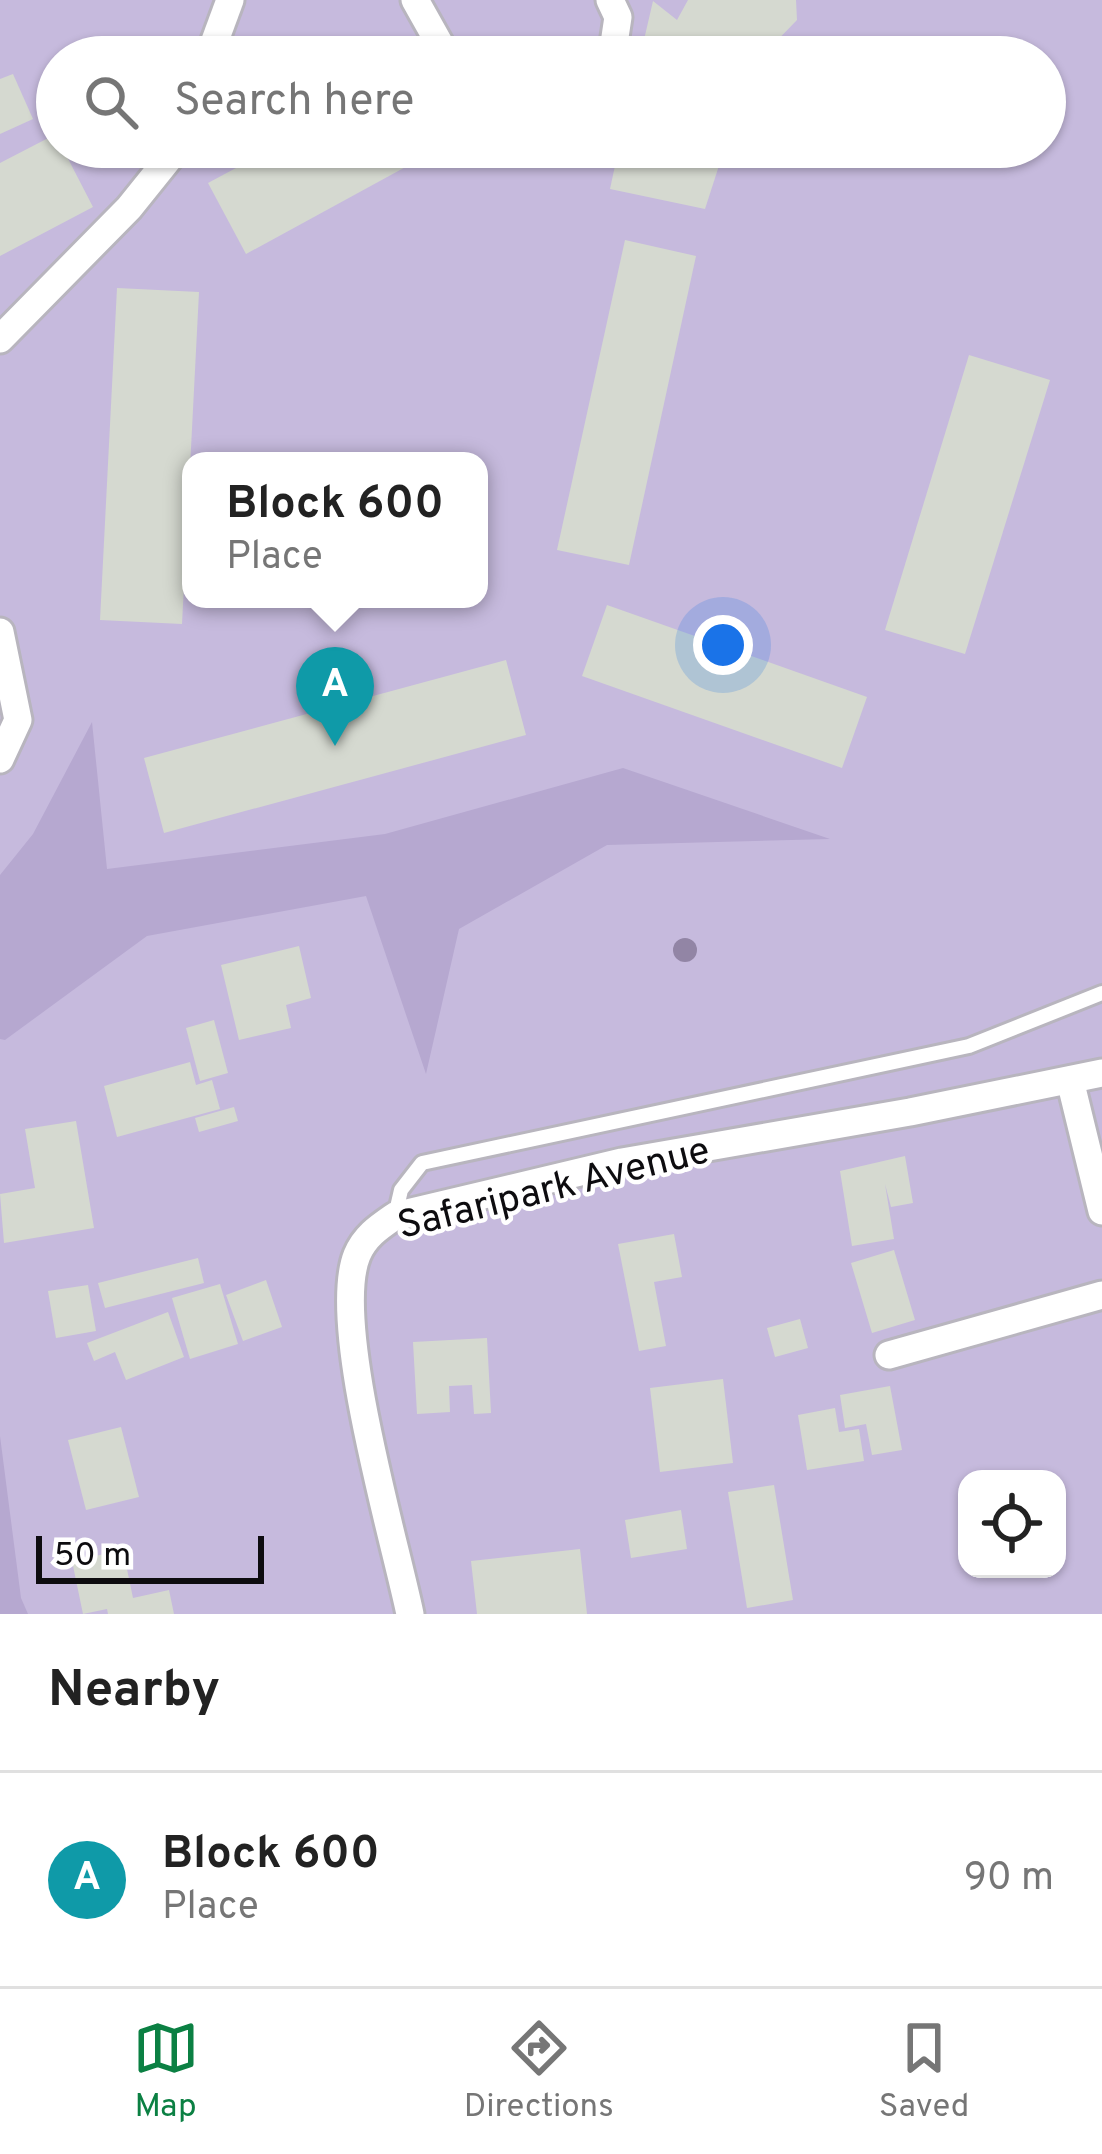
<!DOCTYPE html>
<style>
:root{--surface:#fff;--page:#f2f2f2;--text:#222;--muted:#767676;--line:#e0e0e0;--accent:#0b8043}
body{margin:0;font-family:Overpass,sans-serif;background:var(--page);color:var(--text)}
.controls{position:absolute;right:36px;bottom:36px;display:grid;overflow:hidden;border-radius:24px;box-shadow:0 3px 9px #0004}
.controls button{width:108px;height:108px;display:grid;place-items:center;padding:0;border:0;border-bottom:3px solid var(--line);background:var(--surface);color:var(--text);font:60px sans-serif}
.scale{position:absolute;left:36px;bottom:30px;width:228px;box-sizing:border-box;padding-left:12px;border:6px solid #0d0c0f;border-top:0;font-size:33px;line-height:42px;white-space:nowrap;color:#0d0c0f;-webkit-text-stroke:9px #fff;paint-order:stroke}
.you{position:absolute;left:723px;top:645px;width:42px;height:42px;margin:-30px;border:9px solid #fff;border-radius:50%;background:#1a73e8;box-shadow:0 0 0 18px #1a73e833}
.badge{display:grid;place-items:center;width:78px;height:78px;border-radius:50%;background:var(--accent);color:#fff;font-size:39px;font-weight:700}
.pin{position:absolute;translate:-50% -99px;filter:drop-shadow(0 3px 6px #0008)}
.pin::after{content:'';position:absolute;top:63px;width:42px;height:36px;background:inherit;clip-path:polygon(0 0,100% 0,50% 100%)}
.popup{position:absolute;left:182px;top:452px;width:306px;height:156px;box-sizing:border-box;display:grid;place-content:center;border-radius:24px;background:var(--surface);filter:drop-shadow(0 3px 9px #0005);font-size:39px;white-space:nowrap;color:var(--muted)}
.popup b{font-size:45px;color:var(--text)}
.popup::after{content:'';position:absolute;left:50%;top:100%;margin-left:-24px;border:24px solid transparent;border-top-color:var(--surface)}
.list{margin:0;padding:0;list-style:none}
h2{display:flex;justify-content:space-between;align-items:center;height:156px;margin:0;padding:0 48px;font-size:51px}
h2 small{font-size:39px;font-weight:400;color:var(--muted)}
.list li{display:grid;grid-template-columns:78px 1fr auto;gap:36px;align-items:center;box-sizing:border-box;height:216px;padding:0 48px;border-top:3px solid var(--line)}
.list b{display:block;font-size:45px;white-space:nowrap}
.list p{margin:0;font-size:39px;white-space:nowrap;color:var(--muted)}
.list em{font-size:39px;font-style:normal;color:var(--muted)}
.icon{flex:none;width:66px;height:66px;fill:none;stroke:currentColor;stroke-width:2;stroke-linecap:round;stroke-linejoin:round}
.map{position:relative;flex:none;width:1102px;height:1614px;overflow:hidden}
.search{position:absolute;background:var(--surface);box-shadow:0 3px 9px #0004;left:36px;right:36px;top:36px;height:132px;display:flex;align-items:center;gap:30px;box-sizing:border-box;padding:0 42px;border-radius:66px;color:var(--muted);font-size:45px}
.sheet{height:372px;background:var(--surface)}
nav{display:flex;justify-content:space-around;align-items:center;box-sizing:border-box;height:168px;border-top:3px solid var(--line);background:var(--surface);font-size:33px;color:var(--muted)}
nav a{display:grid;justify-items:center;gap:6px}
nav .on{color:var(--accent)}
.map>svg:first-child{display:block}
.green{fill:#c6badd;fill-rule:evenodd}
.forest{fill:#b6a8d0}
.building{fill:#d5d9d0}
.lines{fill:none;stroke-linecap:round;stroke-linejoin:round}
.service-casing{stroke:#b8b5be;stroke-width:20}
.minor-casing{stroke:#b8b5be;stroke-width:33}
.service{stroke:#fff;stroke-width:14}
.minor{stroke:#fff;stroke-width:27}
.tree{fill:#9285a5}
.labels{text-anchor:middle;stroke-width:9;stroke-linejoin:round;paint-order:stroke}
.street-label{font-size:39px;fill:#0d0c0f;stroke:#fff}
</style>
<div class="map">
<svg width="1102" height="1614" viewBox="0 0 1102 1614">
<rect width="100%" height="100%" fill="#f4f1fb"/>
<path class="green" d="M0,0h1102v1614h-1102zM57,57h988v90h-988zM191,461h288v138h-288zM967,1479h90v90h-90z"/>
<g class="forest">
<path d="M92,722l15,147 278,-35 238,-66 207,71 -223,6 -148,84 -33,145 -60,-178 -219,40 -142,104 -5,-1v-164l33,-41z"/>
<path d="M0,1436l21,162 7,16h-28z"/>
</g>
<g class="building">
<path d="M688,0h108l1,20 -36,37h-121l13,-56 24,19z"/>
<path d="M13,74l20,45 -33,15v-55z"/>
<path d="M56,134l1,13h5l31,60 -93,49v-93z"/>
<path d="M275,147h155l3,5 -187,102 -38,-71z"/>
<path d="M619,147h106l-20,62 -95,-20z"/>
<path d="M625,240l71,16 -67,309 -72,-15z"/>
<path d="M117,288l82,4 -17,332 -82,-4z"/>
<path d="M969,355l81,25 -85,274 -80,-24z"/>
<path d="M607,605l260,92 -25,71 -260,-92z"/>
<path d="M506,660l20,75 -362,98 -20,-75z"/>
<path d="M299,946l12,52 -25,7 5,23 -52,12 -18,-75z"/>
<path d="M214,1020l14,53 -28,8 -14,-53z"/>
<path d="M190,1062l6,23 16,-5 8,29 -103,28 -13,-51z"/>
<path d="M234,1107l4,14 -39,11 -4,-14z"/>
<path d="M76,1121l18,107 -90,15 -4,-49 35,-6 -10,-59z"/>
<path d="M905,1156l8,47 -22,4 -6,-23 9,55 -42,7 -12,-75z"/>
<path d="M674,1234l8,43 -28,5 12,64 -27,5 -21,-107z"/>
<path d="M894,1250l21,70 -43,13 -21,-70z"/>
<path d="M198,1258l6,25 -99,25 -7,-25z"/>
<path d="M266,1280l16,47 -39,14 -17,-46z"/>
<path d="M220,1284l18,60 -48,15 -18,-61z"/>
<path d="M88,1285l8,46 -40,7 -8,-47z"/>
<path d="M168,1312l16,45 -58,23 -11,-28 -21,9 -7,-18z"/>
<path d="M800,1319l8,29 -33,9 -8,-29z"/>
<path d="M487,1338l4,75 -17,1 -2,-29 -23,1 1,26 -33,2 -4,-72z"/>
<path d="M723,1379l10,84 -73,9 -10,-84z"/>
<path d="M890,1386l12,64 -30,5 -6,-31 -21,4 -5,-33z"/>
<path d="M835,1408l4,24 20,-3 5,32 -57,9 -9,-55z"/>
<path d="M121,1427l18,70 -53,13 -18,-70z"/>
<path d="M774,1485l19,115 -46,8 -19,-116z"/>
<path d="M681,1510l6,39 -56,9 -6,-38z"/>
<path d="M580,1549l7,65h-110l-6,-53z"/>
<path d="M123,1550l10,48 36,-8 5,24h-66l-1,-5 -24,5 -11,-53z"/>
</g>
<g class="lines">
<g class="service-casing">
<path id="service" d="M395,1216l6,-26 21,-27 547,-117 133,-53"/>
</g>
<g class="minor-casing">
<g id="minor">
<path d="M415,0l32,57"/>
<path d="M610,0l8,17 -6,40"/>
<path d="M209,57l21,-57"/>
<path d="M0,339l129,-131 49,-61"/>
<path d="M0,632l18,88 -18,39"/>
<path d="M1070,1080l32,131"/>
<path d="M889,1355l213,-60"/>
<path d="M410,1614c-16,-77 -80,-292 -53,-359 8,-19 22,-28 38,-39l227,-54 288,-50 192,-39"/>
</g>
</g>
<use href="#service" class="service"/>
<use href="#minor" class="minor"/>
</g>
<circle class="tree" cx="685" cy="950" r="12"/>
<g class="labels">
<g class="street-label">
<text transform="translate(553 1186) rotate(-14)" y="14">Safaripark Avenue</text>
</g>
</g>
</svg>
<div class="controls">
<button><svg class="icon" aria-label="locate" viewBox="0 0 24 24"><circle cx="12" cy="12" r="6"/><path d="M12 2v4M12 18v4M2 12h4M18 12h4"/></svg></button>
</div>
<div class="scale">50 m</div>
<div class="you"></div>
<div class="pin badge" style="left:335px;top:746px;background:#0f9aa8">A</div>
<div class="popup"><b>Block 600</b>Place</div>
<div class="search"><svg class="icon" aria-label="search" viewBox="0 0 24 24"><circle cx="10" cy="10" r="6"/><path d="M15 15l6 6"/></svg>Search here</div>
</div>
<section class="sheet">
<h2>Nearby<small></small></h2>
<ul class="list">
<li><span class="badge" style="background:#0f9aa8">A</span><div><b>Block 600</b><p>Place</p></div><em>90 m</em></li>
</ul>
</section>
<nav>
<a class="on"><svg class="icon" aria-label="map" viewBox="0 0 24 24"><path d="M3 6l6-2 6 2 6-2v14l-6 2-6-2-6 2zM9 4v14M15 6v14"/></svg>Map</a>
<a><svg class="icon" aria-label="directions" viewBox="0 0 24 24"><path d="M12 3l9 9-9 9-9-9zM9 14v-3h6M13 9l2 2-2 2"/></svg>Directions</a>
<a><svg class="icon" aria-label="saved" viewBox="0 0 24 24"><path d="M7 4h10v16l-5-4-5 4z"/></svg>Saved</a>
</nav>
